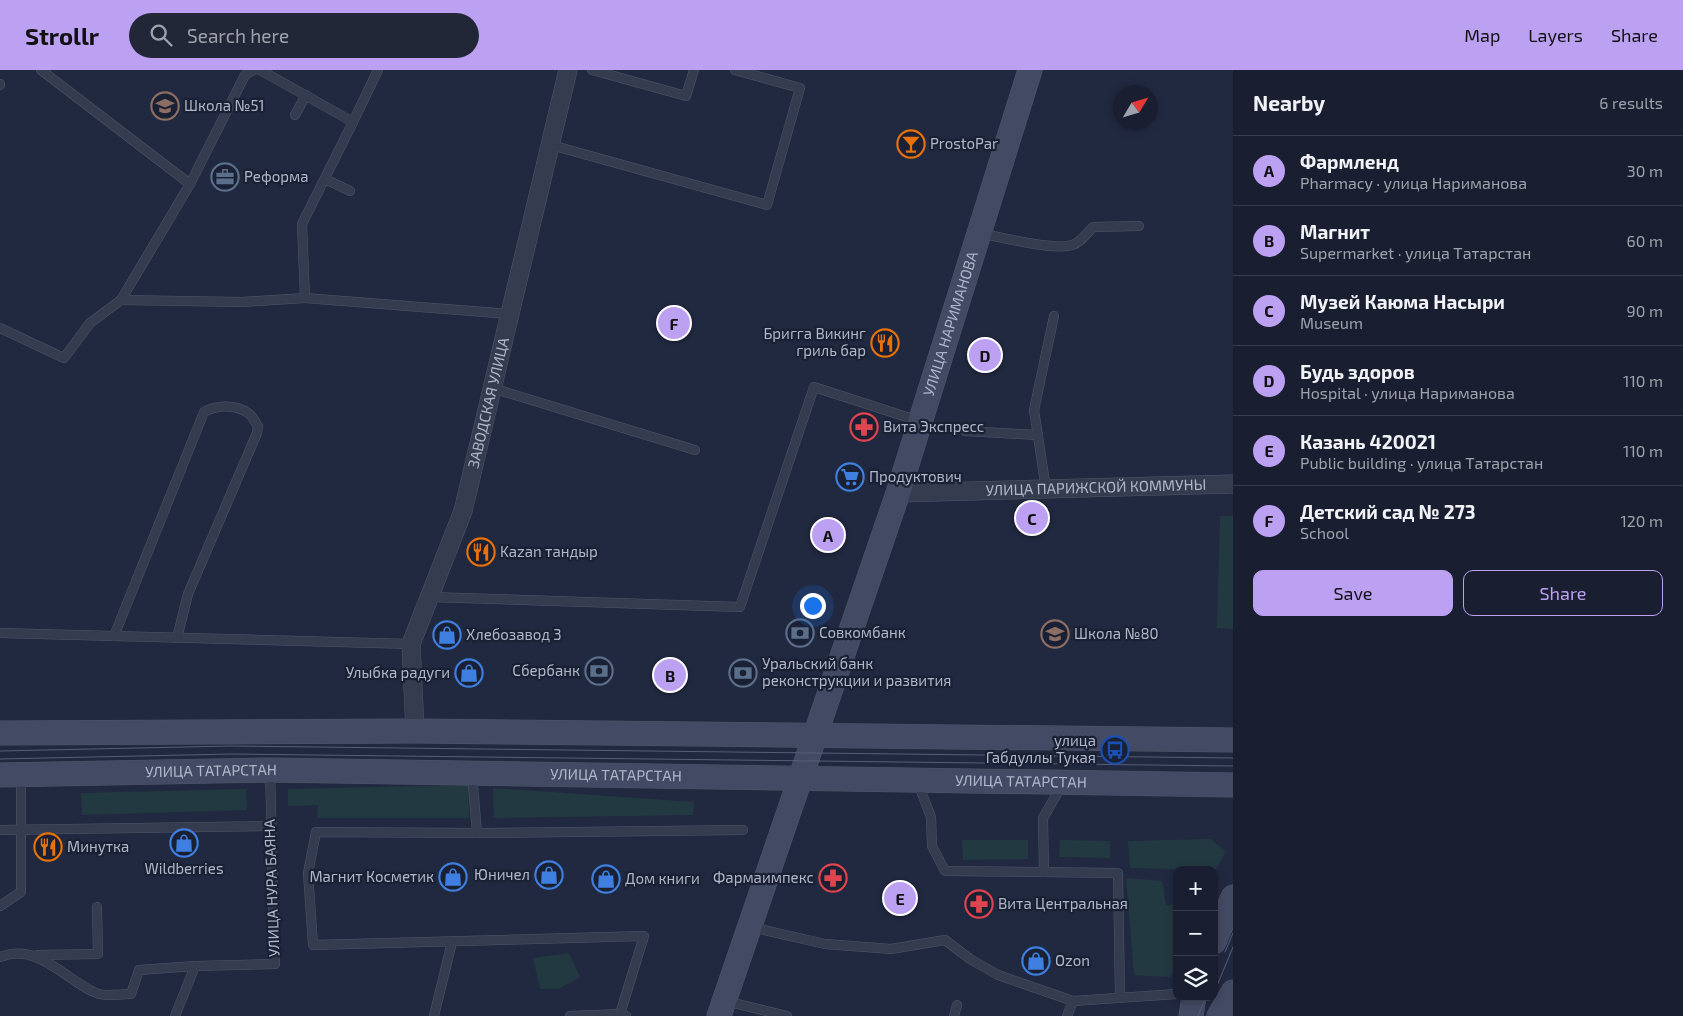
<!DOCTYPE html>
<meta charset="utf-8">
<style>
:root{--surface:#191f30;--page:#222738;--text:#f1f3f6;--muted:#9fa2ab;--line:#373d4c;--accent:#bca0f2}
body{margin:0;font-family:"Exo 2",sans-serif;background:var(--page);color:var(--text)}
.controls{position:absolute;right:15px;bottom:15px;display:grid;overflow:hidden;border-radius:10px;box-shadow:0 2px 8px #0003}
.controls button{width:45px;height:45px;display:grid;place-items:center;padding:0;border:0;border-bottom:1px solid var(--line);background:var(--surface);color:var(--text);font:25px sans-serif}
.compass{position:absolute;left:1113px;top:15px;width:45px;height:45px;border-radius:50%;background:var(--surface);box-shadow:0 2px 8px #0003;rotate:52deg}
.you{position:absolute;left:812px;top:535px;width:18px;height:18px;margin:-12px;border:4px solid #fff;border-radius:50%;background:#1a73e8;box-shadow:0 0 0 8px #1a73e833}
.badge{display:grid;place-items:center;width:32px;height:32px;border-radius:50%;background:var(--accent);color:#111;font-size:16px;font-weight:700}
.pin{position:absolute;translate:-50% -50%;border:2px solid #fff;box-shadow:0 1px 5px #0006}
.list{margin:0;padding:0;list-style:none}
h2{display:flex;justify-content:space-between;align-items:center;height:65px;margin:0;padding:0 20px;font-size:21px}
h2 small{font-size:16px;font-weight:400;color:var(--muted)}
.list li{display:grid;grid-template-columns:32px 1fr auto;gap:15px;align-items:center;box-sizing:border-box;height:70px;padding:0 20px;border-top:1px solid var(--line)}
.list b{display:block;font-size:19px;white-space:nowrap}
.list p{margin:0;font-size:16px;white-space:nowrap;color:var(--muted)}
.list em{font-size:16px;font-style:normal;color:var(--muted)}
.actions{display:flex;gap:10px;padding:15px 20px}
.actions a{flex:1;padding:11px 0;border:1px solid var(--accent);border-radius:10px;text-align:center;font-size:18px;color:var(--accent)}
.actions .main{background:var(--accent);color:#111}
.icon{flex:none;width:28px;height:28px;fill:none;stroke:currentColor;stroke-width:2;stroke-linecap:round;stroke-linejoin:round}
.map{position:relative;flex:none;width:1233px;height:946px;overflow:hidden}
header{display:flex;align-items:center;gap:30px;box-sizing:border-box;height:70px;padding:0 25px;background:var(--accent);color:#111}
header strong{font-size:24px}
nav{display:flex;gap:28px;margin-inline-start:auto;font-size:18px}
.search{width:350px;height:45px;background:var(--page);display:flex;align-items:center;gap:12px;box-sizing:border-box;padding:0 18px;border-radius:28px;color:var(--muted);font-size:19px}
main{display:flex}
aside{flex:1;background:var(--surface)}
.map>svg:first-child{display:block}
.green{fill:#233941}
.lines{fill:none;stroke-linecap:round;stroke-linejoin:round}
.lane-casing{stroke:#50576a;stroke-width:10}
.street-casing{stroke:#50576a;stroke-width:19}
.secondary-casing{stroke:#50576a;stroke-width:25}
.lane{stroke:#353c4f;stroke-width:9}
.street{stroke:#353c4f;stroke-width:18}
.secondary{stroke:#434a63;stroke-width:24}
.tram{stroke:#575f77;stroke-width:1}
.labels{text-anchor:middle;stroke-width:4.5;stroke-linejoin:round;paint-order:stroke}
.poi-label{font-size:15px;fill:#b1b7cb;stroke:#1a2134;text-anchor:start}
.street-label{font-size:15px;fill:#b1b7cb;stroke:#1a2134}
</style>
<header>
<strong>Strollr</strong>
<div class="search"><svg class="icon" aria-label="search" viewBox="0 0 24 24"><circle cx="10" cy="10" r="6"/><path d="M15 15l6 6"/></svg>Search here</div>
<nav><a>Map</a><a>Layers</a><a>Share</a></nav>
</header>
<main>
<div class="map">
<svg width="1233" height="946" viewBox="0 0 1233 946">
<rect width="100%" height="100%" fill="#212940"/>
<g class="green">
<path d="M1220,446h13v113l-16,-1z"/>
<path d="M468,715l1,33h-152l1,-13 -30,1v-17z"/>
<path d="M493,718l201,14 -1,13 -199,3z"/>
<path d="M246,719l1,21 -165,5 -1,-22z"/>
<path d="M1211,769l15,13 -11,18 -85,-2 -2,-27z"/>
<path d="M962,770h66v19l-65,1z"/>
<path d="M1060,770l50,1v17l-51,-1z"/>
<path d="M1126,808l36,3 4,24h11v66l-7,6 -36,-2z"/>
<path d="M569,883l11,24 -21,12h-19l-7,-31z"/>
</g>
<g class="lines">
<g class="lane-casing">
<g id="lane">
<path d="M260,0l93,52 25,-52"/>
<path d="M592,0l94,26 8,-26"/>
<path d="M0,14v1"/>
<path d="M295,45l11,-20"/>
<path d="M353,52l-51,102 3,74 205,16"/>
<path d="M551,75l216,60 33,-117 -65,-18"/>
<path d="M325,109l25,12"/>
<path d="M190,114l55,-109 9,-5"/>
<path d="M980,163c20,4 74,18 92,12 8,-2 15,-12 21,-18l46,-1"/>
<path d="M121,230l121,2 63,-4"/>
<path d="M0,258l64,30 26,-35 31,-23 69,-116 -149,-114"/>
<path d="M492,318l203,62"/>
<path d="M965,361l73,4"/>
<path d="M1046,419l-12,-79 20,-94"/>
<path d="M430,527l310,10 74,-220 105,34"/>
<path d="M0,563l411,11"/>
<path d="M114,566l90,-224c12,-7 31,-8 44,1 4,2 7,9 10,13l-1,7 -69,161 -11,44"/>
<path d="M472,704l5,59"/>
<path d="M917,711l14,36 1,29 13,25 173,2 2,125"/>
<path d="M0,760l270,-4"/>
<path d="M1044,802l-1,-54 19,-33"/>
<path d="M0,836l21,-14v-117"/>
<path d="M751,857l74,17 66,5 54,-9 25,19 28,16 75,26 104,-7"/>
<path d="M37,885l61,-1 -1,-47"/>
<path d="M0,887c38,-15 64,22 96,36 9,4 25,1 35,1l8,-24 56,-4"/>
<path d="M725,931l62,15"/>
<path d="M175,946l20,-50 80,-2 -5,-194"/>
<path d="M434,946l18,-74"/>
<path d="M570,946l50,-2"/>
<path d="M626,946l-6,-2 24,-78 -331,9 -5,-72 8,-41 161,1 266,-3"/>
<path d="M954,946l3,-11"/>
<path d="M1067,946l6,-15"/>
</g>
</g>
<g class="street-casing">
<g id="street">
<path id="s1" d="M898,423l335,-9"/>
<path id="s2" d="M415,661l-4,-87 52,-133 105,-441"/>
</g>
</g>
<g class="secondary-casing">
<g id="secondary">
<path d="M0,663l415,-2 818,9"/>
<path id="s3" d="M0,705l270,-5 963,15"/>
<path d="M1214,872l19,-45"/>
<path id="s4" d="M719,946l179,-523 132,-423"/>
<path d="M1191,946l3,-19"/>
<path d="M1219,946l14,-24"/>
</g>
</g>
<use href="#lane" class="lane"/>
<use href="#street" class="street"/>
<use href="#secondary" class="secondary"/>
<g class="tram">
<path d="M0,681l231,-5 1002,12"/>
<path d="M0,689l232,-5 1001,12"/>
<path d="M1225,882l8,-19"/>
<path d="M1214,923l19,-46"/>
<path d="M1198,946l8,-19"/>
</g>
</g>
<defs>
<g id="school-ring" transform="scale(1.4375)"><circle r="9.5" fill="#1a2134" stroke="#8d6e63" stroke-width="1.5"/><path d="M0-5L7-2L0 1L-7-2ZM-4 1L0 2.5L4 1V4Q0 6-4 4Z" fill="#8d6e63"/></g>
<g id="bar-ring" transform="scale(1.4375)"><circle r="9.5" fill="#1a2134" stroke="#e8710a" stroke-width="1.5"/><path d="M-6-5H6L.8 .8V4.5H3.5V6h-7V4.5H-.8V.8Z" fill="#e8710a"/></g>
<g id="office-ring" transform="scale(1.4375)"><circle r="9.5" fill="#1a2134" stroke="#5c6f8a" stroke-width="1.5"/><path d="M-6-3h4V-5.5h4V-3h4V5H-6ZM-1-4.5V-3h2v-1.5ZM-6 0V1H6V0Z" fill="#5c6f8a"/></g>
<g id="restaurant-ring" transform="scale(1.4375)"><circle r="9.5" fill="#1a2134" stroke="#e8710a" stroke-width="1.5"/><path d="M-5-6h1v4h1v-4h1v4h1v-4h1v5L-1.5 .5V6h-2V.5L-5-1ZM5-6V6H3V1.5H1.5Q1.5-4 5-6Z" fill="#e8710a"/></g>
<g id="pharmacy-ring" transform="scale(1.4375)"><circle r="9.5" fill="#1a2134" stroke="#e0444e" stroke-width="1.5"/><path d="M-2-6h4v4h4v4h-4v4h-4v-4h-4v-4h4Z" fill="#e0444e"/></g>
<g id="supermarket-ring" transform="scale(1.4375)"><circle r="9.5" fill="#1a2134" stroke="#3f7fe0" stroke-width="1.5"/><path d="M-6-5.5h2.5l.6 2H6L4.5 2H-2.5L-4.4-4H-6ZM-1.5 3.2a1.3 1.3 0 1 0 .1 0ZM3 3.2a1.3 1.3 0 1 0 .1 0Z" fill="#3f7fe0"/></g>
<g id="bank-ring" transform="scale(1.4375)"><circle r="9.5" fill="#1a2134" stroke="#5c6f8a" stroke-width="1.5"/><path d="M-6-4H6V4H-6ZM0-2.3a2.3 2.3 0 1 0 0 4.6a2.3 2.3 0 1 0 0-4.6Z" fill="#5c6f8a"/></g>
<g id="shop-ring" transform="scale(1.4375)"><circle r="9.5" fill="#1a2134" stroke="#3f7fe0" stroke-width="1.5"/><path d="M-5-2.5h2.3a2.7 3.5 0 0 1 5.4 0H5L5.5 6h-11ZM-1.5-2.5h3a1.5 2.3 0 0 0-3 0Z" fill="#3f7fe0"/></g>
<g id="bus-ring" transform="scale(1.4375)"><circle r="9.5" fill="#1a2134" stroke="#1a4fb4" stroke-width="1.5"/><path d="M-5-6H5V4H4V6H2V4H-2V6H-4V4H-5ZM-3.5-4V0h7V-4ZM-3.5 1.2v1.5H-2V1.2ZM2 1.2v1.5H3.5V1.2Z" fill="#1a4fb4"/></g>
</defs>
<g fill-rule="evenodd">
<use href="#school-ring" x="165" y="36"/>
<use href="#bar-ring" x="911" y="74"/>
<use href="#office-ring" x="225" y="107"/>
<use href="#restaurant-ring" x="885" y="273"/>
<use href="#pharmacy-ring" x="864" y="357"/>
<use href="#supermarket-ring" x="850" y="407"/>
<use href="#restaurant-ring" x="481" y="482"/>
<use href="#bank-ring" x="800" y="563"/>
<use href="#school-ring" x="1055" y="564"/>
<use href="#shop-ring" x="447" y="565"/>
<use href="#bank-ring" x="599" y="601"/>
<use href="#shop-ring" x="469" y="603"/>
<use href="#bank-ring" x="743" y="603"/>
<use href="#bus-ring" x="1115" y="680"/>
<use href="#shop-ring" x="184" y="773"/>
<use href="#restaurant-ring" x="48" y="777"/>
<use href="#shop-ring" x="549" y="805"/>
<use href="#shop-ring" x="453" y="807"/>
<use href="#pharmacy-ring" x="833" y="808"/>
<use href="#shop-ring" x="606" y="809"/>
<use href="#pharmacy-ring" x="979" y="834"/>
<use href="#shop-ring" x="1036" y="891"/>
</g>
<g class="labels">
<g class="poi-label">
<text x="184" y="41">Школа №51</text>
<text x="930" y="79">ProstoPar</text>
<text x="244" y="112">Реформа</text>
<text x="866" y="269" text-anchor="end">Бригга Викинг<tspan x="866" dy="17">гриль бар</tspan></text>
<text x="883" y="362">Вита Экспресс</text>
<text x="869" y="412">Продуктович</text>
<text x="500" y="487">Kazan тандыр</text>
<text x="819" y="568">Совкомбанк</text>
<text x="1074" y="569">Школа №80</text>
<text x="466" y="570">Хлебозавод 3</text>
<text x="762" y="599">Уральский банк<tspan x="762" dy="17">реконструкции и развития</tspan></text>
<text x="580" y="606" text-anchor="end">Сбербанк</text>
<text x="450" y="608" text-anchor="end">Улыбка радуги</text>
<text x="1096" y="676" text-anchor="end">улица<tspan x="1096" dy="17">Габдуллы Тукая</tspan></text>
<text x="67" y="782">Минутка</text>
<text x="184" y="804" text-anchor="middle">Wildberries</text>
<text x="530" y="810" text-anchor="end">Юничел</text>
<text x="434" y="812" text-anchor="end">Магнит Косметик</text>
<text x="814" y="813" text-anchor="end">Фармаимпекс</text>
<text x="625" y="814">Дом книги</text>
<text x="998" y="839">Вита Центральная</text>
<text x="1055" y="896">Ozon</text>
</g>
<g class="street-label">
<text dy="5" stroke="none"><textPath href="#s4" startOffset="730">УЛИЦА НАРИМАНОВА</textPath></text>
<text dy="5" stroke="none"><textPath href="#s2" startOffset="341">ЗАВОДСКАЯ УЛИЦА</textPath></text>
<text dy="5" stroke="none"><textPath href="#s1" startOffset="198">УЛИЦА ПАРИЖСКОЙ КОММУНЫ</textPath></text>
<text dy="5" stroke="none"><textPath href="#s3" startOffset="211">УЛИЦА ТАТАРСТАН</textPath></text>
<text dy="5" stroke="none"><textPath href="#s3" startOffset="616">УЛИЦА ТАТАРСТАН</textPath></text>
<text dy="5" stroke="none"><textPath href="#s3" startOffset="1021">УЛИЦА ТАТАРСТАН</textPath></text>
<text transform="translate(272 818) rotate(-92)" y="5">УЛИЦА НУРА БАЯНА</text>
</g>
</g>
</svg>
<div class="controls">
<button>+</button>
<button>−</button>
<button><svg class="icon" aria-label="layers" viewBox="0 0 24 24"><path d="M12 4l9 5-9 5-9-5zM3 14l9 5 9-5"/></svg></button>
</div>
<svg class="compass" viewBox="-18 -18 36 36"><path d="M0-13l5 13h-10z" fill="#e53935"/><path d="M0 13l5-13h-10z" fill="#9fa2ab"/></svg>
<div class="you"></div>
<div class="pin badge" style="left:828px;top:465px">A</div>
<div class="pin badge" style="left:670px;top:605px">B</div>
<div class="pin badge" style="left:1032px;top:448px">C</div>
<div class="pin badge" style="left:985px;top:285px">D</div>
<div class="pin badge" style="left:900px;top:828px">E</div>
<div class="pin badge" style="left:674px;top:253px">F</div>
</div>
<aside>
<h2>Nearby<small>6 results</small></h2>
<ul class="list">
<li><span class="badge">A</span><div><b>Фармленд</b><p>Pharmacy · улица Нариманова</p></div><em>30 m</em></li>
<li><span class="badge">B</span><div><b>Магнит</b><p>Supermarket · улица Татарстан</p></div><em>60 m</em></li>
<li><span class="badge">C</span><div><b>Музей Каюма Насыри</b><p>Museum</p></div><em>90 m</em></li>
<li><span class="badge">D</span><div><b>Будь здоров</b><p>Hospital · улица Нариманова</p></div><em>110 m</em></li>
<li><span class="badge">E</span><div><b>Казань 420021</b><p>Public building · улица Татарстан</p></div><em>110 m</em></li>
<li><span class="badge">F</span><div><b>Детский сад № 273</b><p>School</p></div><em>120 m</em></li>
</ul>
<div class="actions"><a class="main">Save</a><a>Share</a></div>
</aside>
</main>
